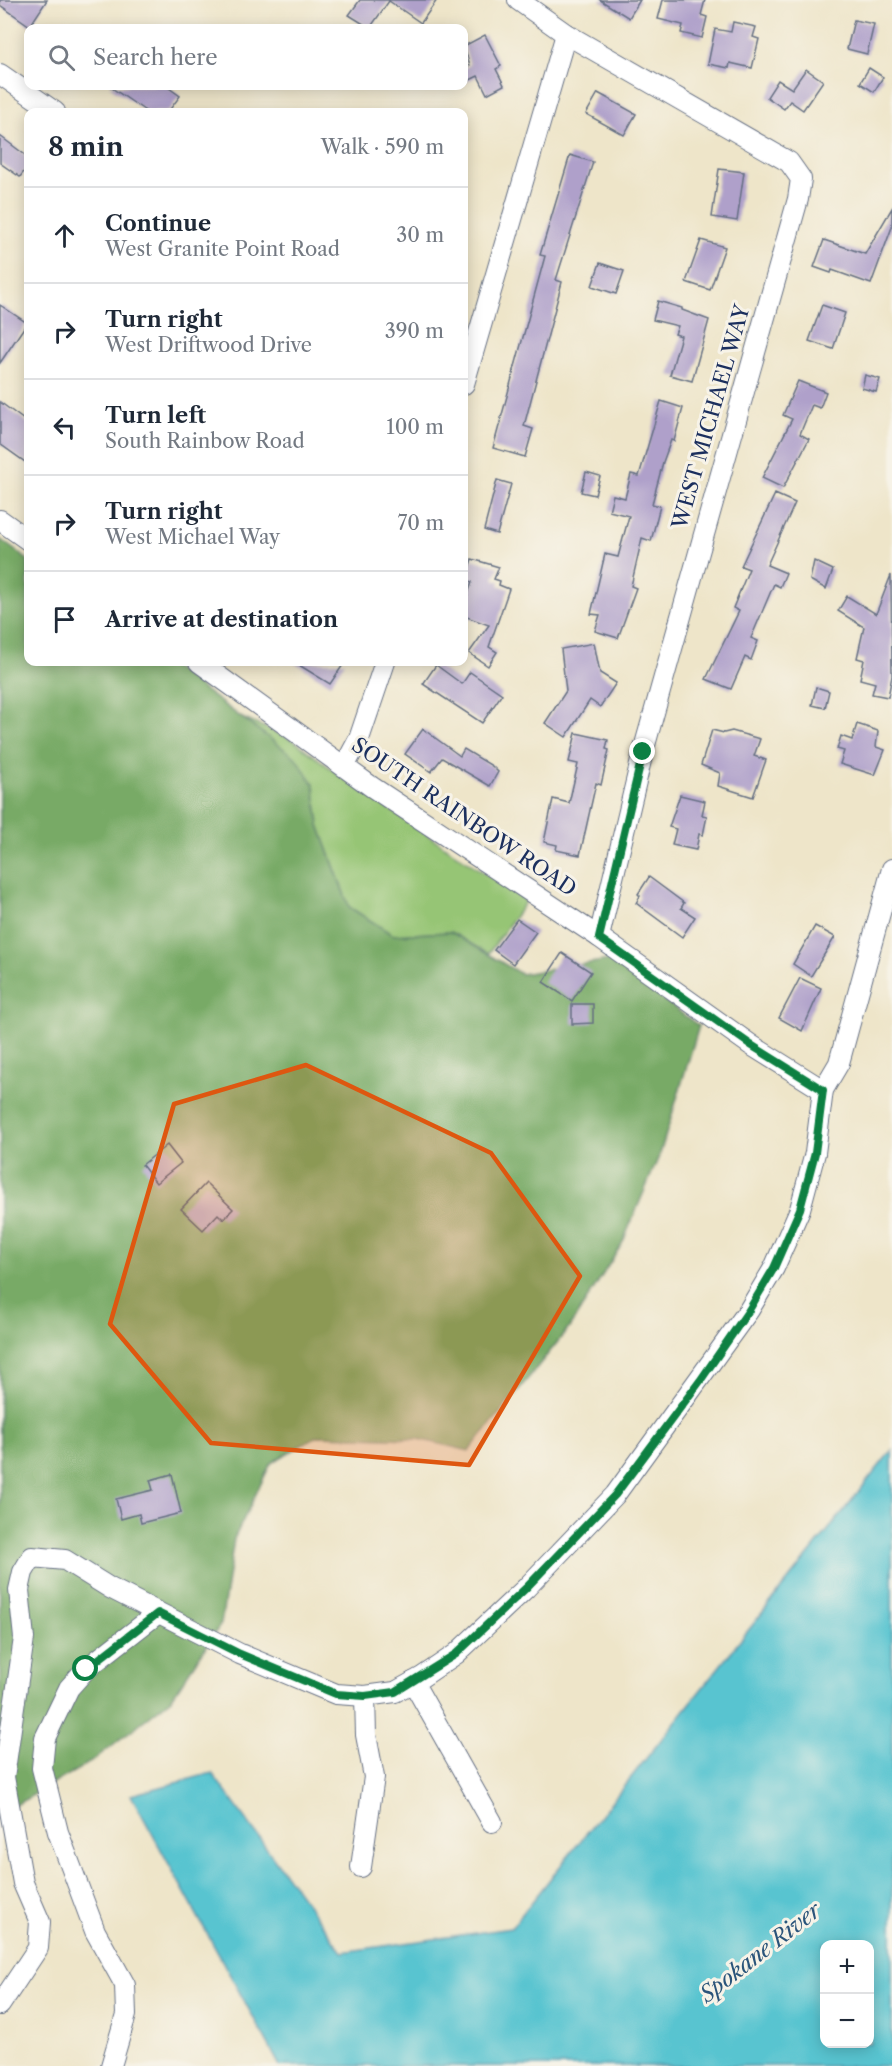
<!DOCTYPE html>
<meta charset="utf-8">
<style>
:root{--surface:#fff;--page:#f6f6f7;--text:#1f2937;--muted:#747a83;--line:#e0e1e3}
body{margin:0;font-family:"Libre Caslon Text",serif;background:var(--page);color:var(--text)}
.controls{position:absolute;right:18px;bottom:18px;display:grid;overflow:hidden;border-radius:12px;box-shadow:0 3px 15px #0003}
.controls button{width:54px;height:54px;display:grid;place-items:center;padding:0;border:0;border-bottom:2px solid var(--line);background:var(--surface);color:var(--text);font:30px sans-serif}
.stop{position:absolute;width:18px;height:18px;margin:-14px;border:4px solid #0b8043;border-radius:50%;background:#fff}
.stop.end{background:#0b8043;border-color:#fff;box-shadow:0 2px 6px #0008}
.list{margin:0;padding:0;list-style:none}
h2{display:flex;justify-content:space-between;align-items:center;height:78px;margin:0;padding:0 24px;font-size:26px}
h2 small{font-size:20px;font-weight:400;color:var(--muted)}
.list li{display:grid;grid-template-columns:39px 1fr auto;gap:18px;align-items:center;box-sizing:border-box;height:96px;padding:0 24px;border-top:2px solid var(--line)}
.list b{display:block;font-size:22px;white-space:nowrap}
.list p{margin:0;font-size:20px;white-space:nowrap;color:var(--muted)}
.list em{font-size:20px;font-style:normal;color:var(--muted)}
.icon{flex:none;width:33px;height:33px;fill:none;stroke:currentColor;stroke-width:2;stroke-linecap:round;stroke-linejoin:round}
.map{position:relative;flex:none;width:892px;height:2066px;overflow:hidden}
.search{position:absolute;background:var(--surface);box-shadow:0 3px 15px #0003;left:24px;top:24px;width:444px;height:66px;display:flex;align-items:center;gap:15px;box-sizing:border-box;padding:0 21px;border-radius:12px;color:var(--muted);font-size:22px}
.panel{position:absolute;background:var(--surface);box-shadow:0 3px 15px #0003;left:24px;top:108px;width:444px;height:558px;border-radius:12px}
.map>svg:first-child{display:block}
.green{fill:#96c574;stroke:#587a69;stroke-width:1.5}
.forest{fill:#78aa66;stroke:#4a6c62;stroke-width:1.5}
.water{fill:#58c4d0;stroke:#3a7a97;stroke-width:1.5;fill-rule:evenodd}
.building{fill:#afa0ca}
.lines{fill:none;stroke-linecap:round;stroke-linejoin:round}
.minor-casing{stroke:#656f83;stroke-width:22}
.minor{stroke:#fff;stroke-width:20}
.route{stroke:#0b8043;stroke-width:8}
.marked{fill:#de5710;fill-opacity:0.2;stroke:#de5710;stroke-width:4.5;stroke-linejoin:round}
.labels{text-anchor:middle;stroke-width:6;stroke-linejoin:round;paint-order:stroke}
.street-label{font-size:21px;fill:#1b2f5e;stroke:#f7f3e8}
.water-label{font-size:22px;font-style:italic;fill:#2a547a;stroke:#f7f3e8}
</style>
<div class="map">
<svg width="892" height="2066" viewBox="0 0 892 2066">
<rect width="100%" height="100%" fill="#f7f3e8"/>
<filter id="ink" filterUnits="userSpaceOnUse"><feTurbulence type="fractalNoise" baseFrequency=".0167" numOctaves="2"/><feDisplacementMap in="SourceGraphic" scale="12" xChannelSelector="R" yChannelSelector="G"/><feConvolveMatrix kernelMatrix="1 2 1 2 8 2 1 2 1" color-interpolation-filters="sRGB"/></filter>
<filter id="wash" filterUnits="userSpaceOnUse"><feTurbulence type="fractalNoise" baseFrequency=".008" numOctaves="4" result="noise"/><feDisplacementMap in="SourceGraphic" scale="24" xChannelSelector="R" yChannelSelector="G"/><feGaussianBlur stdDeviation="1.35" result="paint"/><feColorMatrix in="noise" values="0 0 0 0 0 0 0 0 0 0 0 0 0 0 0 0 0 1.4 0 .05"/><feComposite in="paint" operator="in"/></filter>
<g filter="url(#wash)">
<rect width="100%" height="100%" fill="#eee5c9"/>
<path class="green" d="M240,717l53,23 56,42 177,119 -38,53 -37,-22 -58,3 -44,-28 -30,-82 -5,-41z"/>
<path class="forest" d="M0,539l28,21v102h138l129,95 19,27 5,41 30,82 44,28 58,-3 70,42 88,-14 90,66 -39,128 -38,90 -53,84 -100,123 -51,-12 -101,-3 -46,27 -37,76 -13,85 -50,75 -80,63 -91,52z"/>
<path class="water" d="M892,1450v616h-612l-149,-271 81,-22 130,179 169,-24zM824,1944h46v100h-46z"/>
<g id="blocks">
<g class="building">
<path d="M0,0h47l-17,26 -30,-21z"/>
<path d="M360,0h77l-16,23 -32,-22 -19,27 -21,-13z"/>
<path d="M600,0h40l-11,18z"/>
<path d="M663,0h42l-4,15 6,2 -5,21 -21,-5 2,-8 -25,-6z"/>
<path d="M854,20l20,4 -7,30 -20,-5z"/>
<path d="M733,22l23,5 -3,10 6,2 -7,29 -22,-5 -1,5 -21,-4 7,-35 16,3z"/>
<path d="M485,35l16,31 -5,3 8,16 -17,9 -9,-18 -14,7v-15l6,-3 -6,-19z"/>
<path d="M869,68l14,9 -9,15 -14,-9z"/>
<path d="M806,69l17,12 -20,29 -13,-9 -6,8 -17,-12 11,-17 14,9z"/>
<path d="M109,86h57l14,10 -12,16h-21z"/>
<path d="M598,93l38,21 -12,21 -38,-21z"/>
<path d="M0,136l28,21v9l-8,11 -20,-14z"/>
<path d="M570,155l23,7 -37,118 6,2 -38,144 9,3 -8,28 -32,-9 52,-192 -5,-1z"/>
<path d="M719,169l25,3 -7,49 -25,-4z"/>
<path d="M892,208v19l-21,57 -39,-14 -1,3 -17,-6 10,-27 41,14z"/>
<path d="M701,240l24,7 -15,43 -24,-8z"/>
<path d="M600,263l24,8 -8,23 -24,-8z"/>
<path d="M658,301l24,7v2l27,10 -17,61 -22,-6 11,-39 -6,-2 3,-8 -25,-6z"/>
<path d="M0,305l27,18 -27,40z"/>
<path d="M822,305l23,8 -12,36 -24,-8z"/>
<path d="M865,375l15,4 -4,13 -14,-4z"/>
<path d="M798,381l28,11 -6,16 -8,-3 -12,29 9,5 -26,49 -21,-10 30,-59 -9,-4z"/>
<path d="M661,401l22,7 -9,33 -3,-1 -8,22 -11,42 8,2 -9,35 -9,-3 -11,48 5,2 -18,50 -23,-7 5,-16 -9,-1 14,-60 13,3 11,-41 -20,-5 4,-16 12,3 6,-24 8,2z"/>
<path d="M0,402l28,21v41l-28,-20z"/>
<path d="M586,472l14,4 -5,19 -14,-3z"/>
<path d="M497,480l14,4 -14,50 -13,-4z"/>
<path d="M775,494l20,9 -28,62 19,8 -6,14 -6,-3 -23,54 7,3 -7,19 -6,-3 -14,32 -25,-10 33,-68 -6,-3 16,-39 -8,-3z"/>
<path d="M472,559l27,8 -5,12 6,2 -1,4 10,4 -20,58 8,5 -9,14 -19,-13 20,-28 -25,-9v-10l8,-24 -7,-2z"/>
<path d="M814,561l19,9 -7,19 -16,-9z"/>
<path d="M891,575l1,101 -4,21 -16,-3 3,-11 -15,-4 4,-19 -7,-2 7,-31 -26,-16 9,-15 29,18z"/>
<path d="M594,643l6,30 16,10 -16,24 -10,-7 -24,37 -21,-14 21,-32 -5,-42z"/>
<path d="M294,662h51l-15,22z"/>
<path d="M436,665l26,19 8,-12 32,22 -20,29 -59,-39z"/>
<path d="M816,687l13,4 -4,17 -13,-3z"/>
<path d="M857,724l21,7 -2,16 9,3 -10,25 -35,-11 4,-13 -7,-2 4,-13 11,4z"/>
<path d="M423,729l37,27 4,-7 28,17 6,6 -8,14 -48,-28 -11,14 -26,-18z"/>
<path d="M712,730l12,3 8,-2 28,8 -6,17 12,4 -13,37 -35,-11 2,-13 -19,-8z"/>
<path d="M576,733l32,7 -2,9 3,1 -8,35 -5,-2 -16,72 -24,-5 1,-5 -13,-3 9,-43 16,4 9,-39 -9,-2z"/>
<path d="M680,795l25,6 -3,14 5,1 -4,19 -4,-1 -3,16 -24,-5 4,-16 -7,-2z"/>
<path d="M649,877l35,26 -3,5 14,9 -13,20 -46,-34 4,-7 -2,-2z"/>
<path d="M517,919l19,13 -23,32 -19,-14z"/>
<path d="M815,926l20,11 -24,39 -18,-12z"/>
<path d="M562,953l29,19 -19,29 -29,-19z"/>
<path d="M800,978l21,10 -19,43 -23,-13z"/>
<path d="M572,1004h21v19l-21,1z"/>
<path d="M167,1145l14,18 -25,20 -14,-18z"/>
<path d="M206,1183l27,26 -10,10 -5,-5 -15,16 -22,-21z"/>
<path d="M172,1474l9,39 -40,10 -2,-9 -18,5 -5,-20 37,-9 -3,-10z"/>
</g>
</g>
</g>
<g filter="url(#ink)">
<use href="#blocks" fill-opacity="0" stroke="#656f83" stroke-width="1.5"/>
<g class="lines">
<g class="minor-casing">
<g id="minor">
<path d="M518,0l48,34 223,128 12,17 -3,20 -155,553 -44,185"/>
<path d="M0,74l55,38"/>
<path d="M464,384l102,-350"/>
<path d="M0,520l28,20"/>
<path d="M199,662l173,125 227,150 152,108 72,45"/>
<path d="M345,765l14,-26 26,-77"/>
<path d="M413,1682l79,140"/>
<path d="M361,1867l13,-90 -8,-42 -1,-39"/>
<path d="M0,2005l38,-57 2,-26 -17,-39 -19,-106 20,-139 -5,-48 4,-18 9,-15 33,3 45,28 130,66 96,40 29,2 30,-4 27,-15 34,-23 70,-66 89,-93 134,-185 25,-42 26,-59 15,-56 8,-63 16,-27 53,-194"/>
<path d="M111,2066l15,-51 -1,-30 -30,-54 -37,-99 -16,-64 3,-30 24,-50 17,-19 72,-56"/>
</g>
</g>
<use href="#minor" class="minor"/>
</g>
</g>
<g class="lines" filter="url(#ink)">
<path class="route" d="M86,1669l72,-56 82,41 96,40 29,2 30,-4 61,-38 70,-66 89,-93 85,-114 49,-71 25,-42 26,-59 15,-56 8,-63 -72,-45 -152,-107 44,-186"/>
</g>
<path class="marked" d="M306,1065l185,88 89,123 -111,189 -258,-22 -101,-119 64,-220z"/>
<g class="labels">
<g class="street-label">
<text transform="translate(711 417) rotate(-74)" y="7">WEST MICHAEL WAY</text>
<text transform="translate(464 817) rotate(34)" y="7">SOUTH RAINBOW ROAD</text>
</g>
<g class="water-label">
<text transform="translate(760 1952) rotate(-38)" y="8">Spokane River</text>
</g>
</g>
</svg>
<div class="controls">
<button>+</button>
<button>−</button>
</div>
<div class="stop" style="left:86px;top:1669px"></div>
<div class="stop end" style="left:643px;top:752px"></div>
<div class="search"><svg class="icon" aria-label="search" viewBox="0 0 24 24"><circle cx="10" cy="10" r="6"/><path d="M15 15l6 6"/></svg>Search here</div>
<section class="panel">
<h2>8 min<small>Walk · 590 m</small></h2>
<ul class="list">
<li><svg class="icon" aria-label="ahead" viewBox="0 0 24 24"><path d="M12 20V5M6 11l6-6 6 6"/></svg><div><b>Continue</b><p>West Granite Point Road</p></div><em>30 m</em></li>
<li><svg class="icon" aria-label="right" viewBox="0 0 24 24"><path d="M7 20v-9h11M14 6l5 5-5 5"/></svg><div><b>Turn right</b><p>West Driftwood Drive</p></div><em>390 m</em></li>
<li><svg class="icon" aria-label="left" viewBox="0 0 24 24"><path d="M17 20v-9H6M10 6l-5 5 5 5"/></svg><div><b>Turn left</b><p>South Rainbow Road</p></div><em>100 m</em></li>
<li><svg class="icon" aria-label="right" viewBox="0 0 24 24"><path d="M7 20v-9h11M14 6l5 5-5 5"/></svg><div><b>Turn right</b><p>West Michael Way</p></div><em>70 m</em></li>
<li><svg class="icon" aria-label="arrive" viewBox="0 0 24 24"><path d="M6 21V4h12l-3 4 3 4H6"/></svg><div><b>Arrive at destination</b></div></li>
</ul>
</section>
</div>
